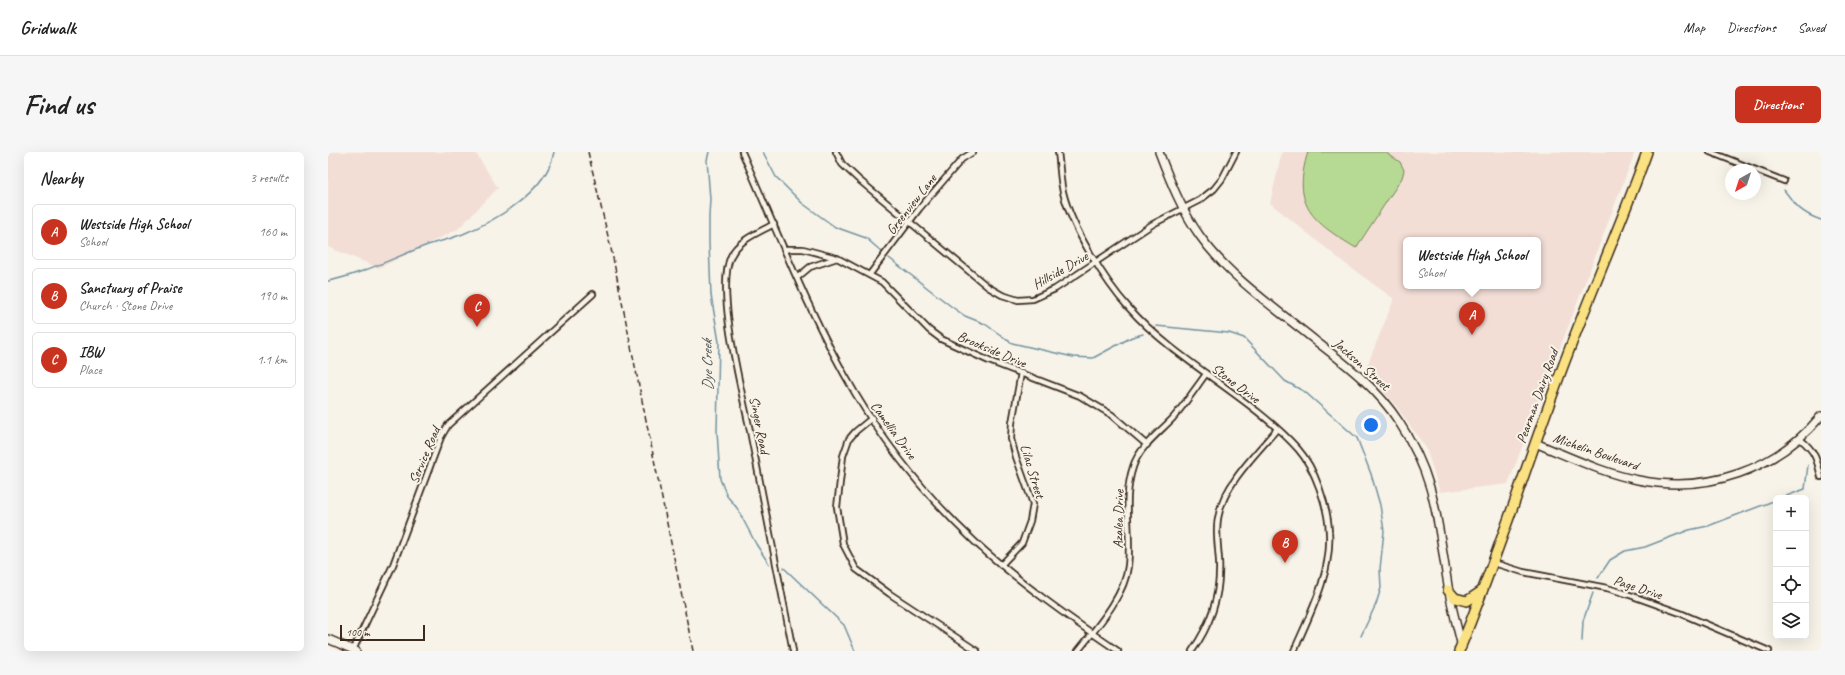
<!DOCTYPE html>
<meta charset="utf-8">
<style>
:root{--surface:#fff;--page:#f6f6f6;--text:#222;--muted:#767676;--line:#e0e0e0;--accent:#c8321e}
body{margin:0;font-family:Caveat,sans-serif;background:var(--page);color:var(--text)}
.controls{position:absolute;right:12px;bottom:12px;display:grid;overflow:hidden;border-radius:6px;box-shadow:0 4px 16px #0002}
.controls button{width:36px;height:36px;display:grid;place-items:center;padding:0;border:0;border-bottom:1px solid var(--line);background:var(--surface);color:var(--text);font:20px sans-serif}
.compass{position:absolute;left:1397px;top:12px;width:36px;height:36px;border-radius:50%;background:var(--surface);box-shadow:0 4px 16px #0002;rotate:219deg}
.scale{position:absolute;left:12px;bottom:10px;width:85px;box-sizing:border-box;padding-left:4px;border:2px solid #3b2a1e;border-top:0;font-size:11px;line-height:14px;white-space:nowrap;color:#3b2a1e;-webkit-text-stroke:3px #f7f3e8;paint-order:stroke}
.you{position:absolute;left:1043px;top:273px;width:14px;height:14px;margin:-10px;border:3px solid #fff;border-radius:50%;background:#1a73e8;box-shadow:0 0 0 6px #1a73e833}
.badge{display:grid;place-items:center;width:26px;height:26px;border-radius:50%;background:var(--accent);color:#fff;font-size:13px;font-weight:700}
.pin{position:absolute;translate:-50% -33px;filter:drop-shadow(0 1px 2px #0008)}
.pin::after{content:'';position:absolute;top:21px;width:14px;height:12px;background:inherit;clip-path:polygon(0 0,100% 0,50% 100%)}
.popup{position:absolute;left:1075px;top:85px;width:138px;height:52px;box-sizing:border-box;display:grid;place-content:center;border-radius:6px;background:var(--surface);filter:drop-shadow(0 1px 3px #0005);font-size:13px;white-space:nowrap;color:var(--muted)}
.popup b{font-size:15px;color:var(--text)}
.popup::after{content:'';position:absolute;left:50%;top:100%;margin-left:-8px;border:8px solid transparent;border-top-color:var(--surface)}
.list{margin:0;padding:0;list-style:none}
h2{display:flex;justify-content:space-between;align-items:center;height:52px;margin:0;padding:0 16px;font-size:17px}
h2 small{font-size:13px;font-weight:400;color:var(--muted)}
.list li{display:grid;grid-template-columns:26px 1fr auto;gap:12px;align-items:center;box-sizing:border-box;height:56px;margin:0 8px 8px;padding:0 8px;border:1px solid var(--line);border-radius:6px}
.list b{display:block;font-size:15px;white-space:nowrap}
.list p{margin:0;font-size:13px;white-space:nowrap;color:var(--muted)}
.list em{font-size:13px;font-style:normal;color:var(--muted)}
.icon{flex:none;width:22px;height:22px;fill:none;stroke:currentColor;stroke-width:2;stroke-linecap:round;stroke-linejoin:round}
.map{position:relative;flex:none;width:1493px;height:499px;overflow:hidden;border-radius:6px}
header{display:flex;align-items:center;gap:24px;box-sizing:border-box;height:56px;padding:0 20px;background:var(--surface);border-bottom:1px solid var(--line)}
header strong{font-size:19px}
nav{display:flex;gap:22px;margin-inline-start:auto;font-size:14px}
.intro{display:flex;align-items:center;justify-content:space-between;box-sizing:border-box;height:96px;padding:0 24px}
h1{margin:0;font-size:28px}
.button{padding:10px 18px;border-radius:6px;background:var(--accent);color:#fff;font-size:14px;font-weight:700}
main{display:flex;gap:24px;padding:0 24px}
aside{flex:1;background:var(--surface);border-radius:6px;box-shadow:0 4px 16px #0002}
.map>svg:first-child{display:block}
.built{fill:#f3ded6;fill-rule:evenodd}
.green{fill:#b6da94;stroke:#788259}
.lines{fill:none;stroke-linecap:round;stroke-linejoin:round}
.stream{stroke:#7292a1;stroke-width:1.5}
.street-casing{stroke:#3b2a1e;stroke-width:8}
.secondary-casing{stroke:#3b2a1e;stroke-width:10}
.highway-casing{stroke:#3b2a1e;stroke-width:12}
.street{stroke:#f7f3e8;stroke-width:4.5}
.secondary{stroke:#f7f3e8;stroke-width:7}
.highway{stroke:#fae181;stroke-width:9}
.rail{stroke:#3b2a1e;stroke-width:1.5;stroke-dasharray:6 3;stroke-linecap:butt}
.labels{text-anchor:middle;stroke-width:4;stroke-linejoin:round;paint-order:stroke}
.street-label{font-size:14px;fill:#3b2a1e;stroke:#f7f3e8}
.water-label{font-size:15px;font-style:italic;fill:#525654;stroke:#f7f3e8}
</style>
<header>
<strong>Gridwalk</strong>
<nav><a>Map</a><a>Directions</a><a>Saved</a></nav>
</header>
<div class="intro"><h1>Find us</h1><a class="button">Directions</a></div>
<main>
<aside>
<h2>Nearby<small>3 results</small></h2>
<ul class="list">
<li><span class="badge">A</span><div><b>Westside High School</b><p>School</p></div><em>160 m</em></li>
<li><span class="badge">B</span><div><b>Sanctuary of Praise</b><p>Church · Stone Drive</p></div><em>190 m</em></li>
<li><span class="badge">C</span><div><b>IBW</b><p>Place</p></div><em>1.1 km</em></li>
</ul>
</aside>
<div class="map">
<svg width="1493" height="499" viewBox="0 0 1493 499">
<rect width="100%" height="100%" fill="#f7f3e8"/>
<filter id="ink" filterUnits="userSpaceOnUse"><feTurbulence type="fractalNoise" baseFrequency=".025" numOctaves="2"/><feDisplacementMap in="SourceGraphic" scale="8" xChannelSelector="R" yChannelSelector="G"/><feConvolveMatrix kernelMatrix="1 2 1 2 8 2 1 2 1" color-interpolation-filters="sRGB"/></filter>
<g filter="url(#ink)">
<g class="built">
<path d="M0,0h147l23,36 -40,41 -79,39 -51,-21z"/>
<path d="M954,0h353l-127,332 -68,8 -14,-44 -30,-42 -31,-35 29,-72 -47,-34 -77,-62zM1078,88h132v46h-132z"/>
</g>
<path class="green" d="M980,0h77l15,10 4,8 -2,8 -46,70c-43,-26 -65,-42 -48,-96z"/>
<g class="lines">
<g class="stream">
<path d="M381,0l-2,8 3,39 -1,17v27l2,52 8,47 -2,89 3,48 7,17 10,12 19,36 13,20"/>
<path d="M435,0l13,25 26,26 33,24 31,11 16,14"/>
<path d="M1456,38c12,16 17,23 37,30"/>
<path d="M561,106l63,49 13,9 20,8 27,19 61,14 20,1 39,-21 11,-3"/>
<path d="M0,129c34,-7 65,-23 97,-35 12,-4 25,-7 38,-12 34,-14 84,-43 91,-82"/>
<path d="M828,174l73,7 15,5 41,43 20,11 52,46 14,36 9,31 4,26 -4,38 1,19 -5,16 -15,32"/>
<path d="M1453,346l24,-9 3,-24"/>
<path d="M456,416l60,57 11,26"/>
<path d="M1270,426l12,-18 15,-9 20,-4 44,-17 19,-4 68,-26"/>
<path d="M1254,489l1,-20 10,-28"/>
</g>
<g class="street-casing">
<g id="street">
<path d="M414,0c36,81 68,165 113,241 32,54 74,106 120,149 45,41 93,75 143,109"/>
<path d="M508,0l6,12 16,15 130,108 14,8 16,5 15,-1 22,-10 98,-65 47,-24 14,-11 8,-10 14,-27"/>
<path d="M730,0c2,13 2,27 5,40 8,34 42,90 66,116 49,55 120,87 169,141 17,19 30,58 31,83 3,41 -19,82 -35,119"/>
<path d="M1382,0l74,29"/>
<path d="M446,72c-14,8 -36,16 -43,32 -16,33 11,136 19,175 14,74 29,147 43,220"/>
<path d="M457,97h18l34,9"/>
<path d="M542,122l49,-65 43,-50 11,-7"/>
<path d="M470,125l12,-10 27,-9 45,24 47,48 12,9 48,22 91,35 32,19 35,30"/>
<path d="M544,266l-16,13 -7,8 -6,17 -6,51 6,37 13,25 34,25 87,57"/>
<path d="M1472,287c15,12 17,20 21,38"/>
<path d="M1166,411l29,9 84,16 20,6 53,19 89,38"/>
<path d="M673,413l21,-22 8,-22 3,-17 -17,-47 -5,-18 1,-16 9,-50"/>
<path d="M25,498l40,-85 48,-128 7,-12 145,-131"/>
<path d="M750,499c18,-23 47,-55 50,-85 4,-33 -6,-66 5,-99 6,-20 27,-35 40,-49 12,-14 22,-29 33,-44"/>
<path d="M864,499c20,-28 29,-57 27,-91 -1,-15 -4,-32 0,-46 6,-31 39,-62 58,-85"/>
</g>
</g>
<g class="secondary-casing">
<g id="secondary">
<path d="M831,0c11,29 23,59 41,84 29,41 78,74 117,106 30,23 61,47 82,80 36,54 38,96 48,157 3,24 10,46 15,68"/>
<path d="M1207,291c33,13 67,30 103,37 69,14 138,-10 183,-64"/>
<path d="M0,487l28,12"/>
</g>
</g>
<g class="highway-casing">
<g id="highway">
<path d="M1120,438l7,8 12,3 15,-10"/>
<path d="M1131,499c38,-93 68,-188 103,-282 27,-73 59,-144 85,-217"/>
</g>
</g>
<use href="#street" class="street"/>
<use href="#secondary" class="secondary"/>
<use href="#highway" class="highway"/>
<path class="rail" d="M260,0l24,101 81,398"/>
</g>
</g>
<g class="labels">
<g class="street-label">
<text transform="translate(583 52) rotate(-52)" y="5">Greenview Lane</text>
<text transform="translate(732 118) rotate(-30)" y="5">Hillside Drive</text>
<text transform="translate(664 197) rotate(23)" y="5">Brookside Drive</text>
<text transform="translate(1034 212) rotate(42)" y="5">Jackson Street</text>
<text transform="translate(908 231) rotate(37)" y="5">Stone Drive</text>
<text transform="translate(1209 244) rotate(-70)" y="5">Pearman Dairy Road</text>
<text transform="translate(432 273) rotate(79)" y="5">Singer Road</text>
<text transform="translate(566 278) rotate(54)" y="5">Camellia Drive</text>
<text transform="translate(1268 299) rotate(19)" y="5">Michelin Boulevard</text>
<text transform="translate(96 303) rotate(-67)" y="5">Service Road</text>
<text transform="translate(705 319) rotate(73)" y="5">Lilac Street</text>
<text transform="translate(790 367) rotate(-89)" y="5">Azalea Drive</text>
<text transform="translate(1310 435) rotate(18)" y="5">Page Drive</text>
</g>
<g class="water-label">
<text transform="translate(379 213) rotate(-91)" y="5">Dye Creek</text>
</g>
</g>
</svg>
<div class="controls">
<button>+</button>
<button>−</button>
<button><svg class="icon" aria-label="locate" viewBox="0 0 24 24"><circle cx="12" cy="12" r="6"/><path d="M12 2v4M12 18v4M2 12h4M18 12h4"/></svg></button>
<button><svg class="icon" aria-label="layers" viewBox="0 0 24 24"><path d="M12 4l9 5-9 5-9-5zM3 14l9 5 9-5"/></svg></button>
</div>
<svg class="compass" viewBox="-18 -18 36 36"><path d="M0-13l5 13h-10z" fill="#e53935"/><path d="M0 13l5-13h-10z" fill="#767676"/></svg>
<div class="scale">100 m</div>
<div class="you"></div>
<div class="pin badge" style="left:1144px;top:183px">A</div>
<div class="popup"><b>Westside High School</b>School</div>
<div class="pin badge" style="left:957px;top:411px">B</div>
<div class="pin badge" style="left:149px;top:175px">C</div>
</div>
</main>
